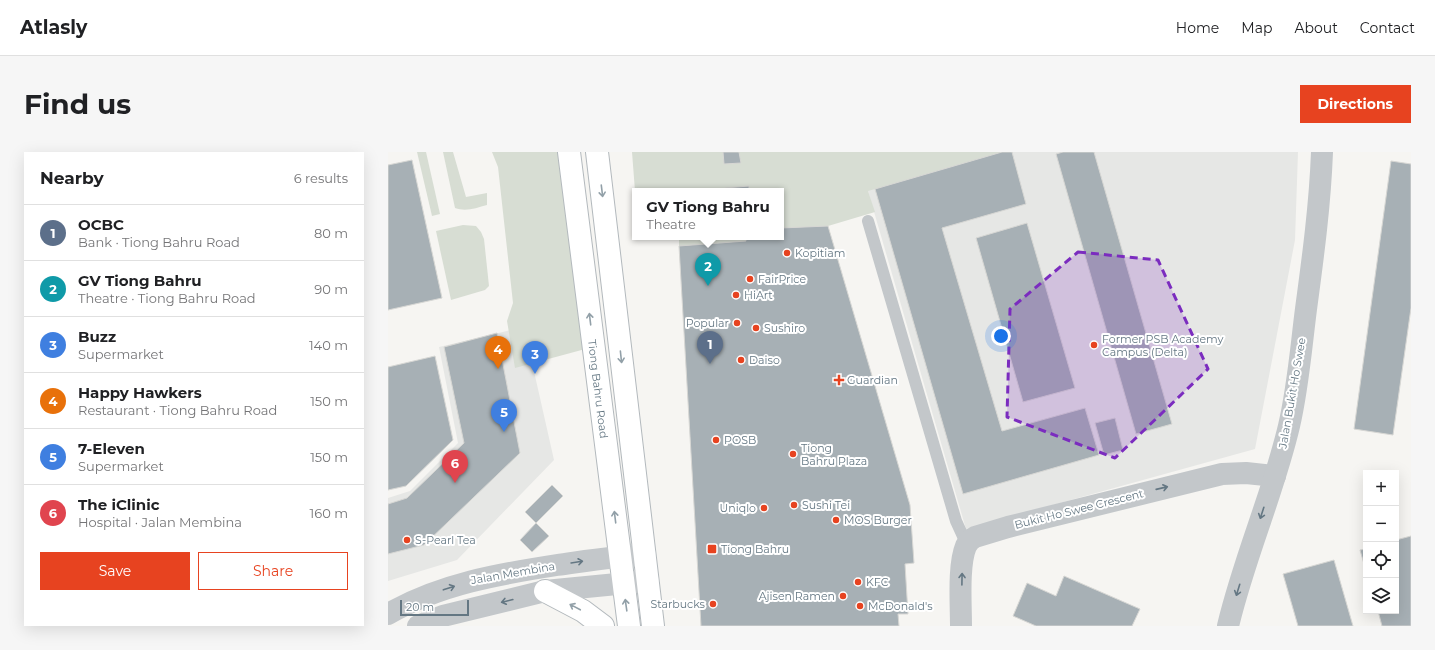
<!DOCTYPE html>
<meta charset="utf-8">
<style>
:root{--surface:#fff;--page:#f6f6f6;--text:#202124;--muted:#757577;--line:#e0e0e0;--accent:#e74320}
body{margin:0;font-family:Montserrat,sans-serif;background:var(--page);color:var(--text)}
.controls{position:absolute;right:12px;bottom:12px;display:grid;overflow:hidden;border-radius:0px;box-shadow:0 4px 16px #0002}
.controls button{width:36px;height:36px;display:grid;place-items:center;padding:0;border:0;border-bottom:1px solid var(--line);background:var(--surface);color:var(--text);font:20px sans-serif}
.scale{position:absolute;left:12px;bottom:10px;width:69px;box-sizing:border-box;padding-left:4px;border:2px solid #647783;border-top:0;font-size:11px;line-height:14px;white-space:nowrap;color:#647783;-webkit-text-stroke:3px #fff;paint-order:stroke}
.you{position:absolute;left:613px;top:184px;width:14px;height:14px;margin:-10px;border:3px solid #fff;border-radius:50%;background:#1a73e8;box-shadow:0 0 0 6px #1a73e833}
.badge{display:grid;place-items:center;width:26px;height:26px;border-radius:50%;background:var(--accent);color:#fff;font-size:13px;font-weight:700}
.pin{position:absolute;translate:-50% -33px;filter:drop-shadow(0 1px 2px #0008)}
.pin::after{content:'';position:absolute;top:21px;width:14px;height:12px;background:inherit;clip-path:polygon(0 0,100% 0,50% 100%)}
.popup{position:absolute;left:244px;top:36px;width:152px;height:52px;box-sizing:border-box;display:grid;place-content:center;border-radius:0px;background:var(--surface);filter:drop-shadow(0 1px 3px #0005);font-size:13px;white-space:nowrap;color:var(--muted)}
.popup b{font-size:15px;color:var(--text)}
.popup::after{content:'';position:absolute;left:50%;top:100%;margin-left:-8px;border:8px solid transparent;border-top-color:var(--surface)}
.list{margin:0;padding:0;list-style:none}
h2{display:flex;justify-content:space-between;align-items:center;height:52px;margin:0;padding:0 16px;font-size:17px}
h2 small{font-size:13px;font-weight:400;color:var(--muted)}
.list li{display:grid;grid-template-columns:26px 1fr auto;gap:12px;align-items:center;box-sizing:border-box;height:56px;padding:0 16px;border-top:1px solid var(--line)}
.list b{display:block;font-size:15px;white-space:nowrap}
.list p{margin:0;font-size:13px;white-space:nowrap;color:var(--muted)}
.list em{font-size:13px;font-style:normal;color:var(--muted)}
.actions{display:flex;gap:8px;padding:12px 16px}
.actions a{flex:1;padding:9px 0;border:1px solid var(--accent);border-radius:0px;text-align:center;font-size:14px;color:var(--accent)}
.actions .main{background:var(--accent);color:#fff}
.icon{flex:none;width:22px;height:22px;fill:none;stroke:currentColor;stroke-width:2;stroke-linecap:round;stroke-linejoin:round}
.map{position:relative;flex:none;width:1023px;height:474px;overflow:hidden;border-radius:0px}
header{display:flex;align-items:center;gap:24px;box-sizing:border-box;height:56px;padding:0 20px;background:var(--surface);border-bottom:1px solid var(--line)}
header strong{font-size:19px}
nav{display:flex;gap:22px;margin-inline-start:auto;font-size:14px}
.intro{display:flex;align-items:center;justify-content:space-between;box-sizing:border-box;height:96px;padding:0 24px}
h1{margin:0;font-size:28px}
.button{padding:10px 18px;border-radius:0px;background:var(--accent);color:#fff;font-size:14px;font-weight:700}
main{display:flex;gap:24px;padding:0 24px}
aside{flex:1;background:var(--surface);border-radius:0px;box-shadow:0 4px 16px #0002}
.map>svg:first-child{display:block}
.built{fill:#e6e7e5}
.green{fill:#d7ddd3}
.building{fill:#a7b0b5;stroke:#d7d7d4}
.lines{fill:none;stroke-linecap:round;stroke-linejoin:round}
.secondary-casing{stroke:#b3b9bd;stroke-width:24}
.lane{stroke:#c3c7ca;stroke-width:12}
.street{stroke:#c3c7ca;stroke-width:22}
.secondary{stroke:#fff;stroke-width:22}
.oneway{stroke:#92a0a8}
.oneway2{stroke:#647783}
.marked{fill:#7b2cbf;fill-opacity:0.2;stroke:#7b2cbf;stroke-width:3;stroke-dasharray:8 5;stroke-linejoin:round}
.poi-dot{fill:#e74320;stroke:#fff;stroke-width:1.5}
.labels{text-anchor:middle;stroke-width:4;stroke-linejoin:round;paint-order:stroke}
.poi-label{font-size:11px;fill:#647783;stroke:#fff;text-anchor:start}
.street-label{font-size:11px;fill:#647783;stroke:#fff}
</style>
<header>
<strong>Atlasly</strong>
<nav><a>Home</a><a>Map</a><a>About</a><a>Contact</a></nav>
</header>
<div class="intro"><h1>Find us</h1><a class="button">Directions</a></div>
<main>
<aside>
<h2>Nearby<small>6 results</small></h2>
<ul class="list">
<li><span class="badge" style="background:#5c6f8a">1</span><div><b>OCBC</b><p>Bank · Tiong Bahru Road</p></div><em>80 m</em></li>
<li><span class="badge" style="background:#0f9aa8">2</span><div><b>GV Tiong Bahru</b><p>Theatre · Tiong Bahru Road</p></div><em>90 m</em></li>
<li><span class="badge" style="background:#3f7fe0">3</span><div><b>Buzz</b><p>Supermarket</p></div><em>140 m</em></li>
<li><span class="badge" style="background:#e8710a">4</span><div><b>Happy Hawkers</b><p>Restaurant · Tiong Bahru Road</p></div><em>150 m</em></li>
<li><span class="badge" style="background:#3f7fe0">5</span><div><b>7-Eleven</b><p>Supermarket</p></div><em>150 m</em></li>
<li><span class="badge" style="background:#e0444e">6</span><div><b>The iClinic</b><p>Hospital · Jalan Membina</p></div><em>160 m</em></li>
</ul>
<div class="actions"><a class="main">Save</a><a>Share</a></div>
</aside>
<div class="map">
<svg width="1023" height="474" viewBox="0 0 1023 474">
<rect width="100%" height="100%" fill="#f6f5f2"/>
<g class="built">
<path d="M393,0h517l-3,88 -40,209 -289,80 -98,-338z"/>
<path d="M136,175l30,133 -97,100 -69,21v-83l22,-7 48,-48 -19,-96z"/>
</g>
<g class="green">
<path d="M29,0h9l14,62 -8,2z"/>
<path d="M55,0h10l13,45 21,-4v12c-11,3 -21,7 -32,3z"/>
<path d="M104,0h73l24,196 -74,20 -8,-47 6,-18 -15,-136z"/>
<path d="M244,0h370l-134,39 7,21 -47,14 -47,2v-37h-146z"/>
<path d="M75,73l13,1 5,6 3,7 5,47 -4,4 -34,10 -15,-69z"/>
<path d="M291,85h66l1,4 -67,5z"/>
</g>
<g class="building">
<path d="M335,0h16l2,11 -17,1z"/>
<path d="M614,0h10l14,52 -84,24 60,203 83,-23 14,47 -136,39 -88,-305z"/>
<path d="M675,0h31l78,272 -36,10 -80,-280z"/>
<path d="M24,8l30,138 -54,12v-145z"/>
<path d="M1003,9l20,3v144l-18,127 -39,-6z"/>
<path d="M361,34v5h-24v-3z"/>
<path d="M639,71l48,165 -52,14 -47,-164z"/>
<path d="M440,74l82,279 4,58 -9,1 3,50h-10l1,12h-198l-22,-380 67,-5 -1,-4h36v-9z"/>
<path d="M109,181l23,120 -96,92 -36,9v-50l19,-6 57,-55 -20,-96z"/>
<path d="M47,204l18,84 -47,46 -18,4v-123z"/>
<path d="M727,266l8,32 -19,5 -9,-32z"/>
<path d="M164,333l11,11 -27,27 -11,-11z"/>
<path d="M148,371l13,13 -17,16 -12,-12z"/>
<path d="M1023,384v90h-29l-4,-15h18v-71z"/>
<path d="M978,397v22l-6,-21z"/>
<path d="M946,408l19,66h-55l-15,-52z"/>
<path d="M676,424l76,33 -8,17h-96l-23,-10 14,-33 29,13z"/>
</g>
<g class="lines">
<g class="secondary-casing">
<g id="secondary">
<path d="M181,0l60,474"/>
<path d="M209,0l56,474"/>
<path d="M157,439l38,20 20,15"/>
</g>
</g>
<path class="lane" d="M480,69l88,300 11,24"/>
<g class="street">
<path d="M0,462c52,-30 111,-40 169,-49 29,-4 58,-9 88,-10"/>
<path d="M30,474l25,-10 102,-25 103,-10"/>
<path d="M573,474c0,-22 -3,-61 5,-80 2,-4 5,-7 9,-9l33,-10 214,-53 24,-1 29,3"/>
<path d="M840,474c16,-68 45,-132 61,-200 9,-38 12,-78 17,-117 7,-52 14,-104 16,-157"/>
</g>
<use href="#secondary" class="secondary"/>
</g>
<defs><path id="oneway-shaft" d="M-6 0H5M1.5-3L5.5 0L1.5 3" fill="none" stroke-width="1.6" stroke-linecap="round" stroke-linejoin="round"/></defs>
<g class="oneway">
<use href="#oneway-shaft" transform="translate(214 39) rotate(83)"/>
<use href="#oneway-shaft" transform="translate(202 167) rotate(-97)"/>
<use href="#oneway-shaft" transform="translate(233 205) rotate(84)"/>
<use href="#oneway-shaft" transform="translate(227 365) rotate(-97)"/>
<use href="#oneway-shaft" transform="translate(238 453) rotate(-98)"/>
<use href="#oneway-shaft" transform="translate(187 455) rotate(-152)"/>
</g>
<g class="oneway2">
<use href="#oneway-shaft" transform="translate(774 336) rotate(-13)"/>
<use href="#oneway-shaft" transform="translate(874 361) rotate(108)"/>
<use href="#oneway-shaft" transform="translate(189 410) rotate(-9)"/>
<use href="#oneway-shaft" transform="translate(574 427) rotate(-89)"/>
<use href="#oneway-shaft" transform="translate(61 436) rotate(-18)"/>
<use href="#oneway-shaft" transform="translate(850 438) rotate(107)"/>
<use href="#oneway-shaft" transform="translate(119 449) rotate(166)"/>
</g>
<path class="marked" d="M690,100l80,8 50,109 -93,89 -108,-41 3,-108z"/>
<g class="poi-dot">
<circle cx="399" cy="101" r="4"/>
<circle cx="362" cy="127" r="4"/>
<circle cx="348" cy="143" r="4"/>
<circle cx="349" cy="171" r="4"/>
<circle cx="368" cy="176" r="4"/>
<circle cx="706" cy="193" r="4"/>
<circle cx="353" cy="208" r="4"/>
<path d="M449 222h4v4h4v4h-4v4h-4v-4h-4v-4h4z"/>
<circle cx="328" cy="288" r="4"/>
<circle cx="405" cy="302" r="4"/>
<circle cx="406" cy="353" r="4"/>
<circle cx="376" cy="356" r="4"/>
<circle cx="448" cy="368" r="4"/>
<circle cx="19" cy="388" r="4"/>
<rect x="319" y="392" width="10" height="10" rx="2"/>
<circle cx="470" cy="430" r="4"/>
<circle cx="455" cy="444" r="4"/>
<circle cx="325" cy="452" r="4"/>
<circle cx="472" cy="454" r="4"/>
</g>
<g class="labels">
<g class="poi-label">
<text x="407" y="105">Kopitiam</text>
<text x="370" y="131">FairPrice</text>
<text x="356" y="147">HiArt</text>
<text x="341" y="175" text-anchor="end">Popular</text>
<text x="376" y="180">Sushiro</text>
<text x="714" y="191">Former PSB Academy<tspan x="714" dy="13">Campus (Delta)</tspan></text>
<text x="361" y="212">Daiso</text>
<text x="459" y="232">Guardian</text>
<text x="336" y="292">POSB</text>
<text x="413" y="300">Tiong<tspan x="413" dy="13">Bahru Plaza</tspan></text>
<text x="414" y="357">Sushi Tei</text>
<text x="368" y="360" text-anchor="end">Uniqlo</text>
<text x="456" y="372">MOS Burger</text>
<text x="27" y="392">S-Pearl Tea</text>
<text x="333" y="401">Tiong Bahru</text>
<text x="478" y="434">KFC</text>
<text x="447" y="448" text-anchor="end">Ajisen Ramen</text>
<text x="317" y="456" text-anchor="end">Starbucks</text>
<text x="480" y="458">McDonald's</text>
</g>
<g class="street-label">
<text transform="translate(210 237) rotate(83)" y="4">Tiong Bahru Road</text>
<text transform="translate(904 241) rotate(-80)" y="4">Jalan Bukit Ho Swee</text>
<text transform="translate(691 357) rotate(-14)" y="4">Bukit Ho Swee Crescent</text>
<text transform="translate(125 421) rotate(-10)" y="4">Jalan Membina</text>
</g>
</g>
</svg>
<div class="controls">
<button>+</button>
<button>−</button>
<button><svg class="icon" aria-label="locate" viewBox="0 0 24 24"><circle cx="12" cy="12" r="6"/><path d="M12 2v4M12 18v4M2 12h4M18 12h4"/></svg></button>
<button><svg class="icon" aria-label="layers" viewBox="0 0 24 24"><path d="M12 4l9 5-9 5-9-5zM3 14l9 5 9-5"/></svg></button>
</div>
<div class="scale">20 m</div>
<div class="you"></div>
<div class="pin badge" style="left:322px;top:212px;background:#5c6f8a">1</div>
<div class="pin badge" style="left:320px;top:134px;background:#0f9aa8">2</div>
<div class="popup"><b>GV Tiong Bahru</b>Theatre</div>
<div class="pin badge" style="left:147px;top:222px;background:#3f7fe0">3</div>
<div class="pin badge" style="left:110px;top:217px;background:#e8710a">4</div>
<div class="pin badge" style="left:116px;top:280px;background:#3f7fe0">5</div>
<div class="pin badge" style="left:67px;top:331px;background:#e0444e">6</div>
</div>
</main>
